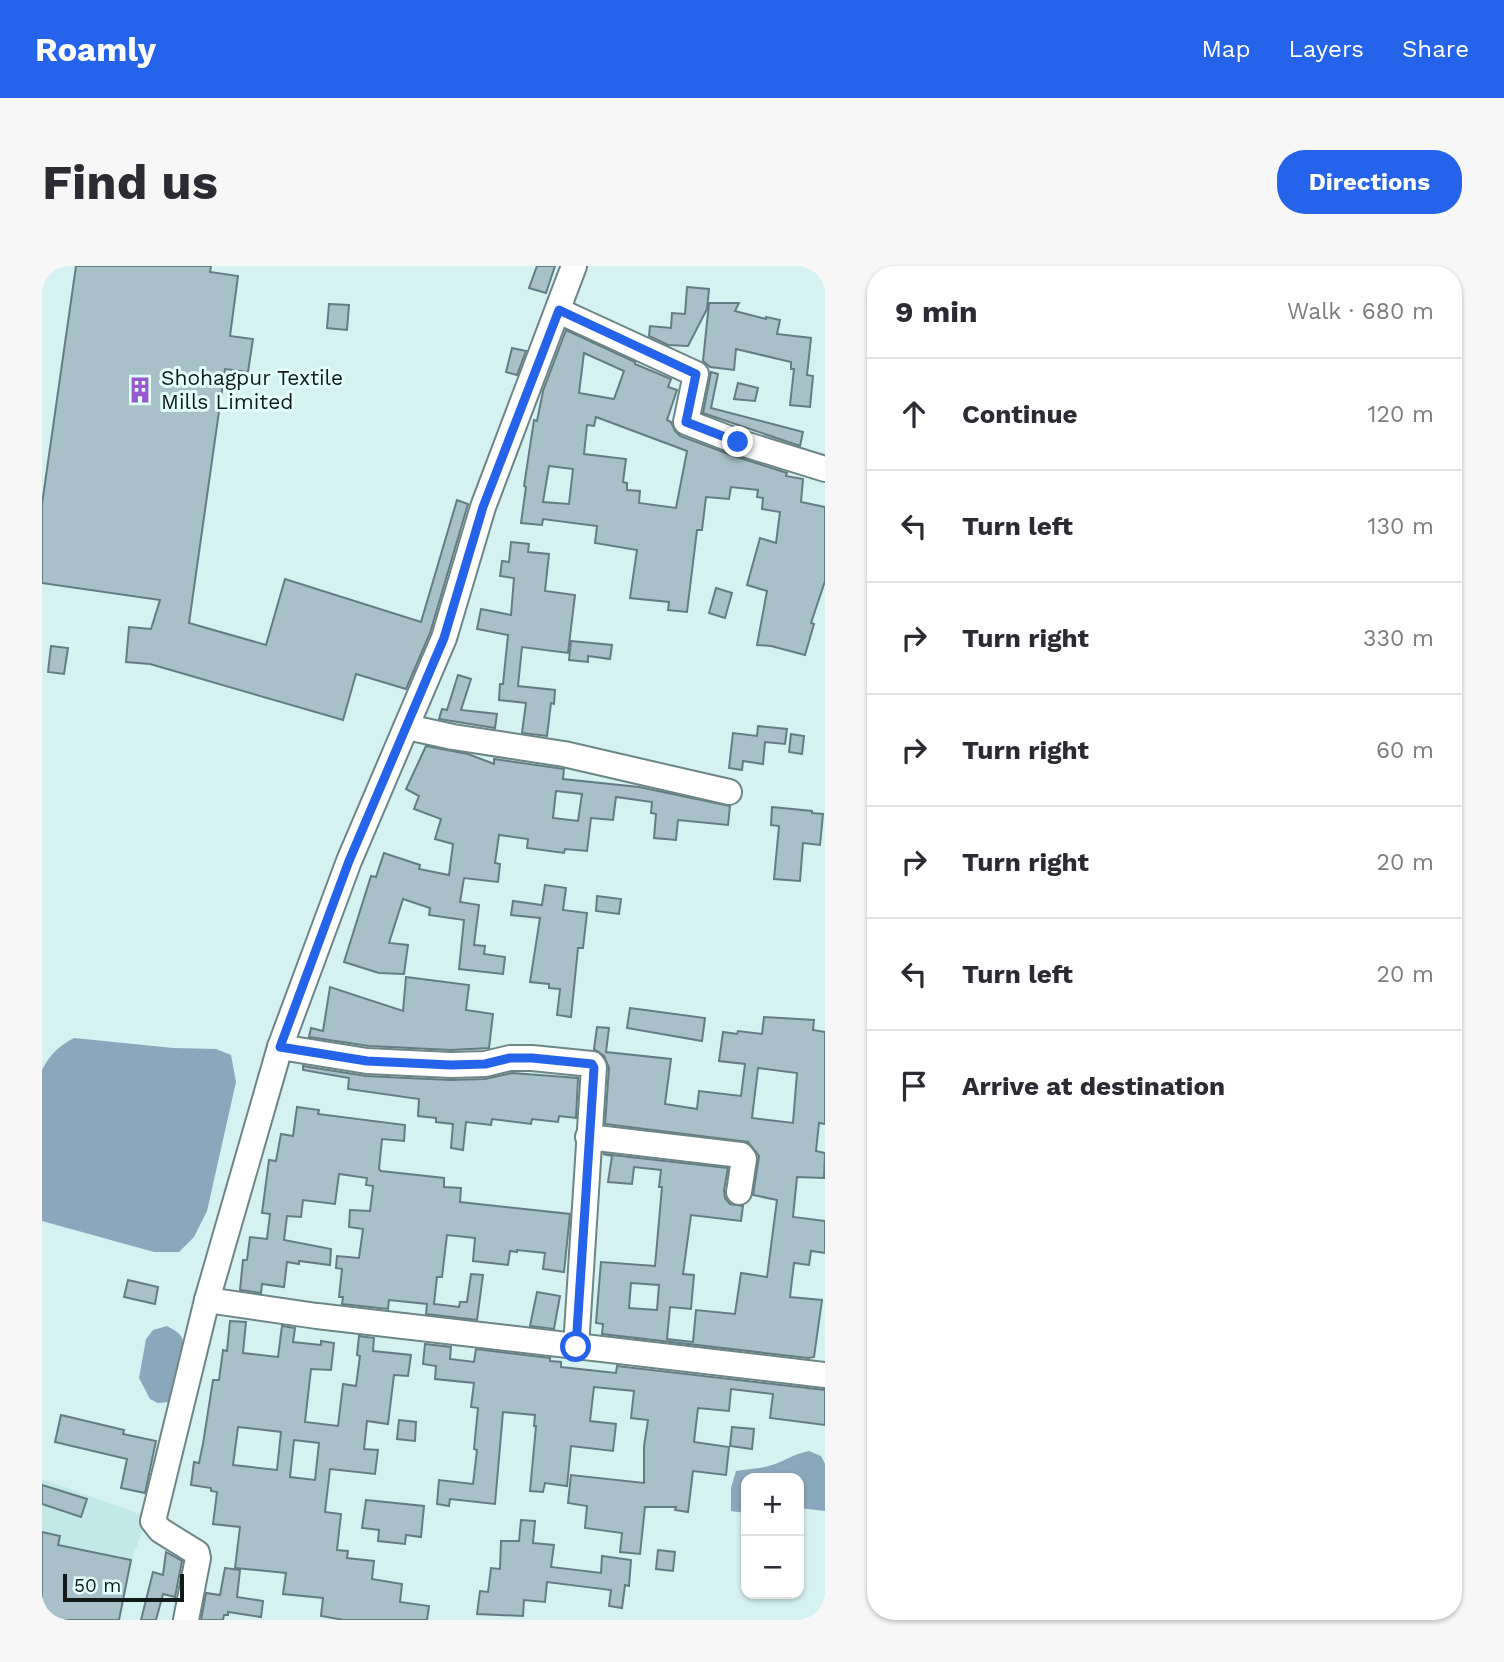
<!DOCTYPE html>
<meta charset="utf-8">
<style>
:root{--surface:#fff;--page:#f7f7f7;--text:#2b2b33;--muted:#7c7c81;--line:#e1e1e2;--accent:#2563eb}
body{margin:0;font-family:"Work Sans",sans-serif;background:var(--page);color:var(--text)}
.controls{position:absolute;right:21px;bottom:21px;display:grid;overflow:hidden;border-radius:14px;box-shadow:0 2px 5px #0004}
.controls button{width:63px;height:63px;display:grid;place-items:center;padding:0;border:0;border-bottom:2px solid var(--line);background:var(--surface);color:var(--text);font:35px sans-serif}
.scale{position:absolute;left:21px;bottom:18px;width:121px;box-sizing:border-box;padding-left:7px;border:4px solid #101a1a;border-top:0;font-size:19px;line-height:24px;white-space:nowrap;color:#101a1a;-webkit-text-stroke:5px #e2fffe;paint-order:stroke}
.stop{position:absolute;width:21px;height:21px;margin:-16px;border:5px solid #2563eb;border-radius:50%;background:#fff}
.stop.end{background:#2563eb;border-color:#fff;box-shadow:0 2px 7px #0008}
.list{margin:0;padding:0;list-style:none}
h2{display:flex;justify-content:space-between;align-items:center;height:91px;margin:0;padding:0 28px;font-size:30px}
h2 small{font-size:23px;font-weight:400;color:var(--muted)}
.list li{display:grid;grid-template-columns:46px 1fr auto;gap:21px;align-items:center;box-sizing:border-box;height:112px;padding:0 28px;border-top:2px solid var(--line)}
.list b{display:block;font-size:26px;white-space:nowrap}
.list em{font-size:23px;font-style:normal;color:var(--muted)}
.icon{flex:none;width:38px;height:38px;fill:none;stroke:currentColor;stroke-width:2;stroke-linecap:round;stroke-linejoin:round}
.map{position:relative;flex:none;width:783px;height:1354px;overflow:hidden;border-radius:28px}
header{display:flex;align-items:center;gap:42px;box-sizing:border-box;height:98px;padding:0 35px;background:var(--accent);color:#fff}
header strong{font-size:33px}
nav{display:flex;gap:38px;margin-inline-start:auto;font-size:24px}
.intro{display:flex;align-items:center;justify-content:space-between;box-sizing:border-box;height:168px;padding:0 42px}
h1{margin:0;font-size:49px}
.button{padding:18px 32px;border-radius:28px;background:var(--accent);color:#fff;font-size:24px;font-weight:700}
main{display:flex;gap:42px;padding:0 42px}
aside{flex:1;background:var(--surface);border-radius:28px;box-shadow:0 2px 5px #0004}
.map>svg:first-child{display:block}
.built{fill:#c2e8e8}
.water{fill:#8ba7bb}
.building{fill:#a8c1c9;stroke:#647c83;stroke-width:2;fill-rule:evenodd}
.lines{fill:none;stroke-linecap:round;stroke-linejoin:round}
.minor-casing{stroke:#6c8686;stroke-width:28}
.minor{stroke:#fff;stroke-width:24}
.route{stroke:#2563eb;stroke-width:9}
.labels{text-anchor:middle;stroke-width:6;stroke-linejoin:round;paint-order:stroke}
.poi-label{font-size:21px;fill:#101a1a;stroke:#e2fffe;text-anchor:start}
</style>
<header>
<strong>Roamly</strong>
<nav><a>Map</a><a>Layers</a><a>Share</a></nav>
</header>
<div class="intro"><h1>Find us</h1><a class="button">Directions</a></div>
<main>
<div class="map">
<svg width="783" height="1354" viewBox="0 0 783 1354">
<rect width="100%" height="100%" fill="#d5f1f1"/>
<path class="built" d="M0,1213l106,38 -40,103h-66z"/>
<g class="water">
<path d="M32,772l99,10 43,1 15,6 5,27 -29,129 -13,26 -15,15h-25l-112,-31v-151c8,-16 16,-23 32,-32z"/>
<path d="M125,1060c7,4 15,7 16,16 2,12 -6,51 -13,60l-12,1 -8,-4 -11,-21 7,-39 7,-9z"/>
<path d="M767,1185l12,5 4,8v47l-26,-3v-30h-53v35l-15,-2v-23l5,-17c10,-2 20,-2 29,-4 15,-3 28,-13 44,-16z"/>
</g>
<g class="building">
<path d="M34,0h135l-1,6 28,4 -8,60 23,3 -5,33 -23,-3 -36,254 77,22 19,-66 136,43 36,-122 11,4 -38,129 -24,56 -50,-15 -13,46 -193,-56 -24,-2 3,-35 22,2 9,-29 -118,-17v-79z"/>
<path d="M495,0h18l-9,27 -17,-5z"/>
<path d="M645,21l22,2 -2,20 -19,37 -20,-1 -19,-9 1,-10 21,2 1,-15 13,1z"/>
<path d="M667,37h30l-4,8 31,8v-2l14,3 -3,14 34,4 -4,37 6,1 -3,31 -20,-2 4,-36h-3v-7l-55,-13 -2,21 -24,-3 -7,-6z"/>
<path d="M287,38l20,1 -2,25 -20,-2z"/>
<path d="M524,64l69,32v2l36,15 -3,8 9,3 -10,30 4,2 4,9 5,5 54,20 53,17 -1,3 17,3 -2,23 24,5v74l-14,42 3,1 -9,31 -34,-9 -14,-1 10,-54 -20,-6 13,-47 16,5 4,-31 -18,-3 1,-11 -6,-1 1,-7 -27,-3 -2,12 -23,-2 -4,33h-5l-10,82 -19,-2 1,-8 -39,-4 7,-48 -42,-7 2,-17 -54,-7 -1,6 -21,-2 5,-36 -2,-1 10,-66 3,1 6,-30zM542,87l40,18 -10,28 -35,-6zM554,151l91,34 -11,57 -37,-5 1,-12 -13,-1v-7l-4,-1 3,-23 -42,-5 3,-29 7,1zM507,200l24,3 -4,35 -26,-2z"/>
<path d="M470,82l14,3 -9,24 -11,-3z"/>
<path d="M669,106l7,2 -7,34 92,24 -3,14 -97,-33z"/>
<path d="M696,117l20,5 -3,13 -21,-2z"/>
<path d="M469,276l18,2 -1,8 21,2 -4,37 30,4 -7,58 -46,-6 -4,39 37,4 -1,14 -3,-1 -4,33 -25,-3 4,-30 -27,-3 1,-16h3l5,-49 -31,-6 4,-20 30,6 3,-37 -14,-2 2,-15 7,1z"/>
<path d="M674,322l16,5 -7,25 -16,-5z"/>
<path d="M529,375l41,4 -2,14 -22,-3v6l-19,-2z"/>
<path d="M9,380l17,2 -4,26 -16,-2z"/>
<path d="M416,409l13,4 -10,31 36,4 -2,14 -56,-9 3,-10 5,1z"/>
<path d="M716,460l29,3 -2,15 -20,-2 -2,22 -20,-3 -1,9 -13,-2 4,-35 24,3z"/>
<path d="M749,468l13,2 -2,18 -13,-2z"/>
<path d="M384,480l42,8 26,10v-5l70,10 -1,10 76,8 91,19 -2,19 -50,-5 -2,20 -22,-2 2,-24 -5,-1 1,-11 -36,-5 -3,23 -22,-2 -4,33 -22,-2 -1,4 -37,-5 1,-9 -29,-4 -4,28 5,1 -2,18 -34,-4 -4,24 19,3 -5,40 11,1 -1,8 21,3 -2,17 -44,-5 5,-49 -35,-5 1,-7 -27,-9 -14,44 19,2 -4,29 -25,-1 -35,-11 27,-86 5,1 8,-24 36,12 -1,4 30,6 4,-31 -18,-5 6,-20 -27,-10 5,-13 -13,-7zM514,525l26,3 -4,27 -25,-3z"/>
<path d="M730,541l40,4v2l11,1 -3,31 -17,-2 -3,38 -26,-2 5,-53 -8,-1z"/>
<path d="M503,619l21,3 -3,22 24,3 -4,35h-5l-7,69 -14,-2 3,-26 -11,-1v-4l-19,-2 10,-64 -29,-3 2,-14 29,4z"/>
<path d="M555,630l24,3 -2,15 -23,-3z"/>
<path d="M364,711l63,8 -3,25 27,4 -4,34 -38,2 -82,-4 -60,-9 2,-9 12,3 7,-44 73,24z"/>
<path d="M588,742l75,10 -3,23 -75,-13z"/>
<path d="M722,751l50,3 -1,10 12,2v92l-6,-1 -3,28 9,2 -1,25 -27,-1 -4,40 32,4v32l-14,-2 -2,14 -15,-2 -4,34 32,3 -8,57 -6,1 -206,-24 1,-10 -7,-1 5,-61 54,4 7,-79h-3l2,-17 -27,-3 -2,17 -24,-2 4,-26 -9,-2 125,14 -4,22 1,8 5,6 13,2 -2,15 -50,-6 -8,59 11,1 -3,34 -21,-2 -3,32 26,3 3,-32 39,4 6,-41 26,4 10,-77 -24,-5 6,-39 -11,-14 -143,-18 4,-56 -5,-12 -10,-7 3,-22 12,1 -3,24 65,7 -6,45 32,5 2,-18 42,5 4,-32 -26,-3 4,-29 14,2 1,-3 24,3zM716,802l39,5 -4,50 -41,-5zM589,1017l28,2 -2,25 -28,-2z"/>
<path d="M261,800l63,10 84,4 35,-1 27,-6 66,5 -2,40 -17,-2 -1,6 -26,-3 -1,5 -39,-5 -1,6 -25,-3 -3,28 -12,-2 2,-24 -17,-2v-4l-18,-2 1,-17 -71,-10 1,-11 -46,-8z"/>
<path d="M255,841l22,3 -1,4 87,11 -1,16 -22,-2 -3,30 2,2 63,7v9l17,1 -1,14 110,12 -6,58 -21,-3 2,-16 -28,-3v2l-7,-1 -2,14 -35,-4 2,-23 -28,-3 -5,42h-5l-3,27 25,3 1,-5h7l4,-28 12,1 -6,45 -51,-6 1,-10 -38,-4 -1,9 -46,-5 1,-7h-4l3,-28 -6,-1 1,-12 22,2 4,-29 -14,-2 1,-17 20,1 3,-25 -7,-1 1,-7 -28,-4 -4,30 -32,-4 -2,17 -14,-1 -3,24 47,9 -1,16 -31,-4v3l-12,-2 -3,25 -22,-3 -1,9 -21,-3 3,-30h4l3,-23 17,2 3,-25 -8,-1 7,-53 7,1 5,-27 12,2z"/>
<path d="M86,1014l30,7 -3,17 -31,-7z"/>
<path d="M495,1026l23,4 -6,33 -24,-3z"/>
<path d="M188,1055l16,1 -3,31 35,4 4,-31 13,2 -2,14 28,3v-4l13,2 -3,27 -20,-1 -6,53 33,4 5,-42 13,2 4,-30 -3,-1 2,-19 15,2 -1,13 38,4 -3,21 -14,-1 -6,49 -21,-3 -3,28 14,1 -3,24 -45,-5 -5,43 16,2 -4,36 11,1 -1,7 27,3 -2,18 30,5 -2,18 29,4 -2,14h-83l-23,-4 2,-18 -40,-4 3,-21 -51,-5 5,-41 -27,-3 4,-32 -6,-1v-3l-20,-3 3,-23 5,1 4,-19 10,-64h6l4,-30 4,1zM196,1161l43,5 -4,38 -44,-5zM252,1174l25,3 -4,37 -25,-3z"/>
<path d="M383,1078l26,3 -1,12 24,3 2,-13 74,9v3l11,1v5l55,6 1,-7 208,24v35l-55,-7 3,-24 -42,-5 -2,22 -31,-3 -4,34 35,5 -3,28 -33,-4 -5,41 -13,-2 1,-3h-31l-5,47 -20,-2 2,-19 -37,-5 2,-22 -19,-3 3,-28 73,8v-37l4,-26 -17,-2 3,-27 -40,-4 -4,34 26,3 -3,27 -42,-5 -4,40 -22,-3 -2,9 -13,-1 6,-65h-2l1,-11 -32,-3 -8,92 -45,-5 -1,7 -12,-2 2,-24 34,4 4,-34 -3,-1 4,-41 -7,-1 3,-24 -39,-4 1,-13 -13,-2z"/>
<path d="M19,1149l63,15 -1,4 33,7 -11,52 -24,-5 6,-29 -72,-17z"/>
<path d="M357,1154l17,2 -1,19 -18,-2z"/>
<path d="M690,1161l22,2 -2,20 -22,-3z"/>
<path d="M0,1219l45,14 -6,18 -39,-13z"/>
<path d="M324,1234l58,6 -3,31 -15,-2 -1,9 -27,-3 1,-11 -17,-2z"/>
<path d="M479,1254l14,1 -2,22 21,2 -3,22 50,6 1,-17 29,4 -2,26 -4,-1 -3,23 -13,-2 2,-16 -64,-8 -2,20 -21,-2 -1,16 -46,-2 3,-23 8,1 3,-24 9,1 1,-28h18z"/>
<path d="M0,1266l18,4 -2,9 73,15 -12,60h-77z"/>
<path d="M616,1284l17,2 -2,19 -17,-2z"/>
<path d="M124,1286l16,9 -7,36 -12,-3 -7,26h-15l12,-48 10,3z"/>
<path d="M183,1302l15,2 -3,27 26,4 -2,16 -33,-5v3h-4l-1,5h-22l5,-27 14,2z"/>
</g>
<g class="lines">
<g class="minor-casing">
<g id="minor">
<path d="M517,45l137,63 -10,48 52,20 87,27"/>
<path d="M365,461l46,10 111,17 165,38"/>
<path d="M238,781l87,14 84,4 34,-1 25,-6h22l60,6 2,3 -18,280"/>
<path d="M546,871l153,18 3,4 -5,33"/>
<path d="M165,1034l110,16 508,59"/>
<path d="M144,1354l12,-62 -1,-5 -37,-23 -7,-9 54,-221 73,-253 69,-186 95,-223 39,-131 91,-241"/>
</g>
</g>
<use href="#minor" class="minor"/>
</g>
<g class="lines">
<path class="route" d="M534,1081l18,-279 -2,-4 -60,-6h-22l-25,6 -34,1 -84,-4 -87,-14 69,-186 95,-223 39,-131 76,-197 137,64 -10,48 52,20"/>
</g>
<defs>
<g id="building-bare" transform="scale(2.1)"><path d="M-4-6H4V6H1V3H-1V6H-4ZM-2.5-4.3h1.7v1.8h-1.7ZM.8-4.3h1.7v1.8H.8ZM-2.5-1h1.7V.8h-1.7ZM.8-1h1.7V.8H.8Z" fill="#9958ce" stroke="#e2fffe" stroke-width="2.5" paint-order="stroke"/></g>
</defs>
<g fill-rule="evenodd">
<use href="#building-bare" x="98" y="124"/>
</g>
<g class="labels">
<g class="poi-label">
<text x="119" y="119">Shohagpur Textile<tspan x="119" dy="24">Mills Limited</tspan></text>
</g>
</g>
</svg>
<div class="controls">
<button>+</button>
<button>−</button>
</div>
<div class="scale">50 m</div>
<div class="stop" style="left:534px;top:1081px"></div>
<div class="stop end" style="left:696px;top:176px"></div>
</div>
<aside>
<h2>9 min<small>Walk · 680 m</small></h2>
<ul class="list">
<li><svg class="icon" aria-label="ahead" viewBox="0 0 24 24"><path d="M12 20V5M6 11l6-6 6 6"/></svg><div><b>Continue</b></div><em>120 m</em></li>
<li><svg class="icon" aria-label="left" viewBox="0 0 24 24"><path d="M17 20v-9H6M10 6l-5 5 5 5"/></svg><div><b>Turn left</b></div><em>130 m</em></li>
<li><svg class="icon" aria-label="right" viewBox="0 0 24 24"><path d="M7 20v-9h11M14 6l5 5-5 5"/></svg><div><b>Turn right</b></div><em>330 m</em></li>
<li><svg class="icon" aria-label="right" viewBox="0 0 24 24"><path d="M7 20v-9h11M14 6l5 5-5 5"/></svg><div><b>Turn right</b></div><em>60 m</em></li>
<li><svg class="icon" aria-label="right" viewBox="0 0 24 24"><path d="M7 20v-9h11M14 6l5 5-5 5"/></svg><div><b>Turn right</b></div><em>20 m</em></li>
<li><svg class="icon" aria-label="left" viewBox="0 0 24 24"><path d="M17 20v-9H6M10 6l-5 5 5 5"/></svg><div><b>Turn left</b></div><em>20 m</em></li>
<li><svg class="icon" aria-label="arrive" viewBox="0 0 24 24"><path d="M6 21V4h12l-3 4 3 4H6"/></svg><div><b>Arrive at destination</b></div></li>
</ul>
</aside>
</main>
